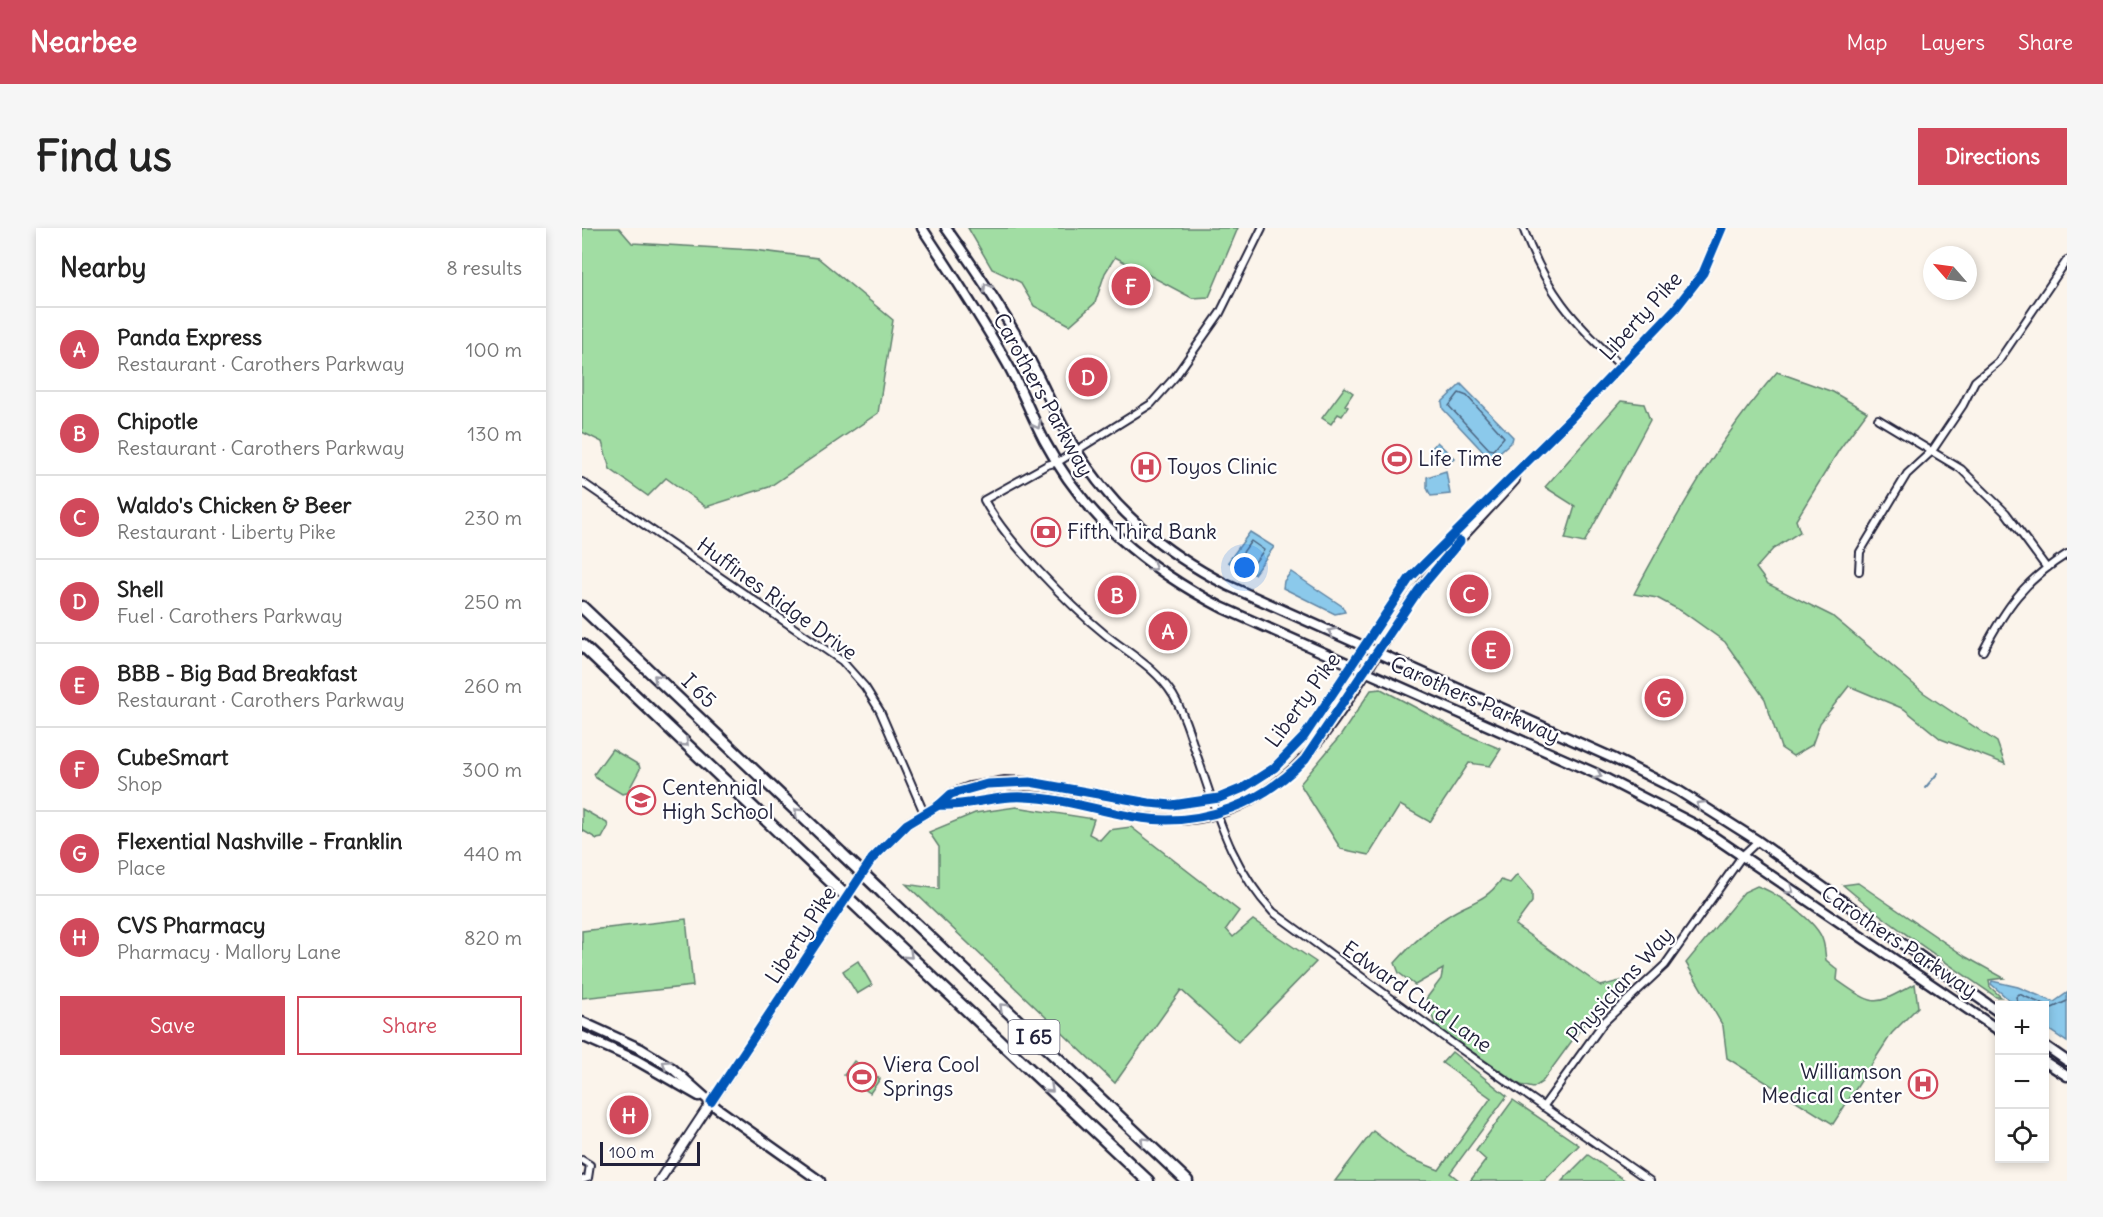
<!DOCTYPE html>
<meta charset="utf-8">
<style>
:root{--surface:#fff;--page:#f6f6f6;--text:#222;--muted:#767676;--line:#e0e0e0;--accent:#d1495b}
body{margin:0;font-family:Delius,sans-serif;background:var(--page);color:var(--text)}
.controls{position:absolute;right:18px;bottom:18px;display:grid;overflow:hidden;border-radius:0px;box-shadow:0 3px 9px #0003}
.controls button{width:54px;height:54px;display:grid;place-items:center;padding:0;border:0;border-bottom:2px solid var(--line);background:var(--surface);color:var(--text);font:30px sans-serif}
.compass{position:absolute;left:1341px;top:18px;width:54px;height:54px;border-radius:50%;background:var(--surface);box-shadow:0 3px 9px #0003;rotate:298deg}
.scale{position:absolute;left:18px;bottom:15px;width:100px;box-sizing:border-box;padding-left:6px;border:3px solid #22223b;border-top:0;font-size:16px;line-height:21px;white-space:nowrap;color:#22223b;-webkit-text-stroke:4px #fff;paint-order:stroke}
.you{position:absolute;left:663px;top:340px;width:21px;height:21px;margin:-15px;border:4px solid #fff;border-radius:50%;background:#1a73e8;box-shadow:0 0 0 9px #1a73e833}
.badge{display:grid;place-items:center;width:39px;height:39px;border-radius:50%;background:var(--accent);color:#fff;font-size:20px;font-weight:700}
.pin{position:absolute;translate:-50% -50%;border:3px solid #fff;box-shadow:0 2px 6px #0006}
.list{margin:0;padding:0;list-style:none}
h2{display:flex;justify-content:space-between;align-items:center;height:78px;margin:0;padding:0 24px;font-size:26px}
h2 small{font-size:20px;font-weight:400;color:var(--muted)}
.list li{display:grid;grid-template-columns:39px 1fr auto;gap:18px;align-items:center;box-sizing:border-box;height:84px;padding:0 24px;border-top:2px solid var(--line)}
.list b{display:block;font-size:22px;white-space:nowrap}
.list p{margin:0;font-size:20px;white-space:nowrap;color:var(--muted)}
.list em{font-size:20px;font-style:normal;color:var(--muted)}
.actions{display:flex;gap:12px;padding:18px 24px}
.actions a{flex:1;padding:14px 0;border:2px solid var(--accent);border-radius:0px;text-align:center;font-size:21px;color:var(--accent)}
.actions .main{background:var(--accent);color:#fff}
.icon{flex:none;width:33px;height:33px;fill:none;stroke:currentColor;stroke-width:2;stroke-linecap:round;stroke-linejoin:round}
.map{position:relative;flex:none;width:1485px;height:953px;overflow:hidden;border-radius:0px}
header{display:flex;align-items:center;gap:36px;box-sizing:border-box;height:84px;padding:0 30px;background:var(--accent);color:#fff}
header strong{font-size:28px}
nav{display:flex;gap:33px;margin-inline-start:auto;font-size:21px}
.intro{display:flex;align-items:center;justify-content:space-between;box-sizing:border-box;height:144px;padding:0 36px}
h1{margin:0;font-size:42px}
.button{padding:15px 27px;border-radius:0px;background:var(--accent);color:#fff;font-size:21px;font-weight:700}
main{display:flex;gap:36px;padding:0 36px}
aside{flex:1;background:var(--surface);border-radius:0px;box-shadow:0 3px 9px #0003}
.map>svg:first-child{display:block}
.green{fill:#a1dda3;stroke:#62806f;stroke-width:1.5}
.water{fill:#8bc9eb;stroke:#6186a5;stroke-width:1.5}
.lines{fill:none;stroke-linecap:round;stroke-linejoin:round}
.shore{stroke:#4c6581;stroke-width:1.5}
.stream{stroke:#6186a5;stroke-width:2}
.minor-casing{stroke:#22223b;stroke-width:10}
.tertiary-casing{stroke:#22223b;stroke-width:12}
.secondary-casing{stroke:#22223b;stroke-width:13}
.motorway-casing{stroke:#22223b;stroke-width:15}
.minor{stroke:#fff;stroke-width:6}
.tertiary{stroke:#fff;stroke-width:8}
.secondary{stroke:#fff;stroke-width:8}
.motorway{stroke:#fff;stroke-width:10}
.motorway-bridge-casing{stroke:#22223b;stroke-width:15;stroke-linecap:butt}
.motorway-bridge{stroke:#fff;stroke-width:10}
.cycleway-casing{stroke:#fff;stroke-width:13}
.cycleway{stroke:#0057b8;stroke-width:9}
.oneway{stroke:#9c9ca7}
.labels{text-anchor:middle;stroke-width:4.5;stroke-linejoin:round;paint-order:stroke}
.shield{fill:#fff;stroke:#646476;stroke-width:1.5}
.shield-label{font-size:20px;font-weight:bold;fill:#22223b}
.street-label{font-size:21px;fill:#22223b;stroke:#fff}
.poi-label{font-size:21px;fill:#22223b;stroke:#fff;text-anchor:start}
</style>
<header>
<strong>Nearbee</strong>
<nav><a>Map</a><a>Layers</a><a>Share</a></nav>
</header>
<div class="intro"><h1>Find us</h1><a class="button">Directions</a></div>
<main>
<aside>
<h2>Nearby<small>8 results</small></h2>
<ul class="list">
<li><span class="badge">A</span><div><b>Panda Express</b><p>Restaurant · Carothers Parkway</p></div><em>100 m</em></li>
<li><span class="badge">B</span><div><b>Chipotle</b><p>Restaurant · Carothers Parkway</p></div><em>130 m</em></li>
<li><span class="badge">C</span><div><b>Waldo's Chicken &amp; Beer</b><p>Restaurant · Liberty Pike</p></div><em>230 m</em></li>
<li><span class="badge">D</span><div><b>Shell</b><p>Fuel · Carothers Parkway</p></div><em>250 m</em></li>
<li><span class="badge">E</span><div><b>BBB - Big Bad Breakfast</b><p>Restaurant · Carothers Parkway</p></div><em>260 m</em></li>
<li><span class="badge">F</span><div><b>CubeSmart</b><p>Shop</p></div><em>300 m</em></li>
<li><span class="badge">G</span><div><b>Flexential Nashville - Franklin</b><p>Place</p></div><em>440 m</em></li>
<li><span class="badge">H</span><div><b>CVS Pharmacy</b><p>Pharmacy · Mallory Lane</p></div><em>820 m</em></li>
</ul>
<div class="actions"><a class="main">Save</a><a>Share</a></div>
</aside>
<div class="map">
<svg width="1485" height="953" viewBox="0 0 1485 953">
<rect width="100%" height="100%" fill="#fbf4eb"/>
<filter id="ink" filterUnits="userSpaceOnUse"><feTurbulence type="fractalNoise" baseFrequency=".0167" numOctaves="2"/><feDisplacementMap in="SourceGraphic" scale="12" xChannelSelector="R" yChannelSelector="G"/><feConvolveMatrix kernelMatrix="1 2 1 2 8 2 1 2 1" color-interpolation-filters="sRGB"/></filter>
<g filter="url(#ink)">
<g class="green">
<path d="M0,0h37l13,15 122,7 64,8 75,62 -15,93 -109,74 -63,20 -40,-29 -18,18 -38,-27 -8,-27 -20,-10z"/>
<path d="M386,0h270l-29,69 -17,1 -77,-41 -10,16 -10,30 -25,22 -36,-19 -14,-24 -28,-13z"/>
<path d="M1195,144l56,20 34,20 -28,38 -43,70 4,12 -27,17 -17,19 12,16 64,32 92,77 73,49 8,22 -64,-25 -37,-30 -55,-23 -29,37 -8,22 -19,11 -12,-8 -16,-49 -40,-57 -42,-30 -26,-14 -23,-4c42,-78 84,-155 143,-222z"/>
<path d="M763,159l8,6 -8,12 3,2 -6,9 -4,-2 -7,10 -9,-6z"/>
<path d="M1039,173l23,3 6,16 -66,123 -19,-4 10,-33 -30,-19z"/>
<path d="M799,461l84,45 36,15 -11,17 -21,-3 -39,59 -30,-17 -31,50 -28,-6 -41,-65 41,-49 30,-45z"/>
<path d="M30,521l27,16 1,4 -13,24 -5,1 -26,-16 -2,-4z"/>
<path d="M434,579l78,12 -5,15 11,6 9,-10 22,-3 108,84 -13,18 7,8 20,-17 63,42 -78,80 -57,-52 -66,93 -209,-199 33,5v-42l-10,-15 46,-19z"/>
<path d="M0,581l25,14 1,4 -6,11 -5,1 -15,-9z"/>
<path d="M935,647l15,17v10l-17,23 86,61 22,-6 3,5 -36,31 -48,66 -9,6 -12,-3 -85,-58 -10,-28 15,-20 2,-10 -28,16 -16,-12 -4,-10c16,-18 32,-34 53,-47 22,-15 35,-12 53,-36l9,3z"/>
<path d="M1276,655l108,74 38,21 -15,2 1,7 11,10h-5c-52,-36 -105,-71 -153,-112z"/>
<path d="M1175,658c19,6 61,36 66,55 2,6 2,13 3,19l12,10 -1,10c40,28 36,26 78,4l3,23 -26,26 -59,91 -106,-66 -4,-32 -37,-63 58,-71z"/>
<path d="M104,691l7,67 -111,12v-67z"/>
<path d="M276,733l14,24 -15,9 -14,-23z"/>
<path d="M870,824l55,44 -57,77 10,8h-125l38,-50 34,26 32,13 52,-72 -49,-35z"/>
<path d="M272,833l26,18 -10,14 -26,-18z"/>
<path d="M931,872l66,45 -35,36h-74l16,-21 -10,-9z"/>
<path d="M1006,927l38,26h-64z"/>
</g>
<g class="water">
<path d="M879,156l52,53 -1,4 -19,17 -5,-1 -45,-48 -1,-7z"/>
<path d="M855,214l17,16 -8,8 -16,-16z"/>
<path d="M864,243l4,23 -19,2 -4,-8v-11z"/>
<path d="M668,304l24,15 -20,27 -26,-12z"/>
<path d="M709,344l51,34 3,6 -10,2 -52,-26 1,-7z"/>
<path d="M1410,753l26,6 36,15 13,-9v49l-22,-15 -1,-21 -29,-1 -24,-21z"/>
</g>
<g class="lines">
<g class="shore">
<path d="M877,165l8,3 37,41 -11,13 -4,-1 -40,-43z"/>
<path d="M669,313l13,9 -12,16 -13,-8z"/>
<path d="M1437,778l-3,-9 3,-3 33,14 15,-7"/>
</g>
<path class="stream" d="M1343,560l13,-15"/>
<g class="minor-casing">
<g id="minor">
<path d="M680,0l-42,85 -45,64 -24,27 -93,58 -11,3 -63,35c23,42 84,104 122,135 24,19 50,33 67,60 10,17 16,36 22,55 22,62 33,113 78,162l179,131 198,138"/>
<path d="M941,0c23,63 49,93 98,138"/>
<path d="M1296,191l83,50 45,44 40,54"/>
<path d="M0,254l260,179 23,26 15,24 44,102"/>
<path d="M1277,343l1,-19 47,-78 25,-23 31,-46 12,-24 23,-19 69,-102"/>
<path d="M1401,423c23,-44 41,-70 84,-97"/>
<path d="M961,879l61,-85 61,-57 77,-109 16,-15"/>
<path d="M0,932l8,5 -2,13 -6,2"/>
</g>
</g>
<g class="tertiary-casing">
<g id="tertiary">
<path d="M357,577c29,2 56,-10 85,-9 59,3 116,32 175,22 114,-19 159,-145 220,-229 28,-39 64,-73 96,-109"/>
<path d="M77,953l213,-322 35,-35 32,-19 12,-11 19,-7 35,-6 25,1 119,21 23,2 47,-7 24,-10 31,-20 29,-30 106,-159 162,-161 104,-109 28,-36 19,-45"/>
</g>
</g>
<g class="secondary-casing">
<g id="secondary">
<path d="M340,0c29,44 59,89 85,135 14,25 24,52 37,77 42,79 102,128 179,168l374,166 101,52 302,205"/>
<path d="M364,0c28,39 54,78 77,119 18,32 32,67 50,98 38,64 90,107 154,140l388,174 64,32 79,50 242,172"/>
<path d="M0,794l59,27 31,19 45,40 103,73"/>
<path d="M0,808l54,24 63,36"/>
<path d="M1462,817l23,16"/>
<path d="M1462,833l23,15"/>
</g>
</g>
<g class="motorway-casing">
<g id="motorway">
<path d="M0,379l259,246"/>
<path d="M0,417l244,232"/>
<path d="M300,664l305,289"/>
<path d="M284,687l282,266"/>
</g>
</g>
<use href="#minor" class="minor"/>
<use href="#tertiary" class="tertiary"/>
<use href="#secondary" class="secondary"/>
<use href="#motorway" class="motorway"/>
<g class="motorway-bridge-casing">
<g id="motorway-bridge">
<path d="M259,625l41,39"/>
<path d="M244,649l40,38"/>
</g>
</g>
<use href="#motorway-bridge" class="motorway-bridge"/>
<g class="cycleway-casing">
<g id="cycleway">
<path d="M357,577c29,2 56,-10 85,-8 40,1 78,15 117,21 62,9 122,-15 164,-59l113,-168 42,-50"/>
<path d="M129,874l161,-243 35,-35 32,-19 12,-11 36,-10 43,-2 119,21 23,2 47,-7 24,-10 31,-20 29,-30 106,-159 162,-161 104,-109 28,-36 19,-45"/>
</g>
</g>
<use href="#cycleway" class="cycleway"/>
</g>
<defs><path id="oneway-chevron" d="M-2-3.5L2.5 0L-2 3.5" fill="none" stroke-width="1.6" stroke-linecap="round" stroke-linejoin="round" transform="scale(1.5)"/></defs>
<g class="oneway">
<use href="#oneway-chevron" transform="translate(405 59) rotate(-122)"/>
<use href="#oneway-chevron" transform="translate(455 197) rotate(64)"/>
<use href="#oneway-chevron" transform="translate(571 339) rotate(36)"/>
<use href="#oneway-chevron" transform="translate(750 404) rotate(-155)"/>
<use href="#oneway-chevron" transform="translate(75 450) rotate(-136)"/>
<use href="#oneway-chevron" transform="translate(103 515) rotate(43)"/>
<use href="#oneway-chevron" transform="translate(1016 547) rotate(25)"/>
<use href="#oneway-chevron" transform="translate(1118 577) rotate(-148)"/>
<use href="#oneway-chevron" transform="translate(216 584) rotate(-136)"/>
<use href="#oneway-chevron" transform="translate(1208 662) rotate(35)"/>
<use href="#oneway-chevron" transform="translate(327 727) rotate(43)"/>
<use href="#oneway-chevron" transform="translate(421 779) rotate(-136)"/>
<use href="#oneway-chevron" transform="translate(84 836) rotate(-145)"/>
<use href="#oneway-chevron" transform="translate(468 861) rotate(43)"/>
<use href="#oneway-chevron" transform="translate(562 913) rotate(-136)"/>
</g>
</g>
<defs>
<g id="stadium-ring" transform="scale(1.5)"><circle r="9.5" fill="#fff" stroke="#d1495b" stroke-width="1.5"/><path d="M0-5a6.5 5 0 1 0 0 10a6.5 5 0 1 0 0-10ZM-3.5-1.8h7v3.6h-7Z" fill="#d1495b"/></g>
<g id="hospital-ring" transform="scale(1.5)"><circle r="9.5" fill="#fff" stroke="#d1495b" stroke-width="1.5"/><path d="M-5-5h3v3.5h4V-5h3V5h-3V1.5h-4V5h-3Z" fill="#d1495b"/></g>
<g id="bank-ring" transform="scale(1.5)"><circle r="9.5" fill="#fff" stroke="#d1495b" stroke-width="1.5"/><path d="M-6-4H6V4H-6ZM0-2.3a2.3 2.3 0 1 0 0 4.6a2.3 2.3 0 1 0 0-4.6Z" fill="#d1495b"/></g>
<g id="school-ring" transform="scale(1.5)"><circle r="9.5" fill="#fff" stroke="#d1495b" stroke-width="1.5"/><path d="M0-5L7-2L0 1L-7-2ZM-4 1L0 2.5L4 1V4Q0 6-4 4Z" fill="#d1495b"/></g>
</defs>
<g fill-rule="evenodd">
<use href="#stadium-ring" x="815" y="231"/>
<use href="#hospital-ring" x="564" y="239"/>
<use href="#bank-ring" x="464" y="304"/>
<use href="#school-ring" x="59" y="572"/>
<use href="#stadium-ring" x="280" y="849"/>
<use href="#hospital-ring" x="1341" y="856"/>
</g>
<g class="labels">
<rect class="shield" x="426.5" y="792" width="51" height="34" rx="4.5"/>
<g class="shield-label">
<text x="452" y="816">I 65</text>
</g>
<g class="street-label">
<text transform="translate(1059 88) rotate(-48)" y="7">Liberty Pike</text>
<text transform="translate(461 167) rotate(61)" y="7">Carothers Parkway</text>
<text transform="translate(195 371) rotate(36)" y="7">Huffines Ridge Drive</text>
<text transform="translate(117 463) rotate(44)" y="7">I 65</text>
<text transform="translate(721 472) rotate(-54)" y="7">Liberty Pike</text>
<text transform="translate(893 472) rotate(24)" y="7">Carothers Parkway</text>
<text transform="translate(219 707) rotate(-57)" y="7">Liberty Pike</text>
<text transform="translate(1317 714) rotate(34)" y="7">Carothers Parkway</text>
<text transform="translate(1038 757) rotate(-48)" y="7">Physicians Way</text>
<text transform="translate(835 769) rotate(35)" y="7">Edward Curd Lane</text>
</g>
<g class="poi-label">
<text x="836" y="238">Life Time</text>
<text x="585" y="246">Toyos Clinic</text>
<text x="485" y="311">Fifth Third Bank</text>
<text x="80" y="567">Centennial<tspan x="80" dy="24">High School</tspan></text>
<text x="301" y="844">Viera Cool<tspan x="301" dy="24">Springs</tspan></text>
<text x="1320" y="851" text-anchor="end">Williamson<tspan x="1320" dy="24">Medical Center</tspan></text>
</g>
</g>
</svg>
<div class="controls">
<button>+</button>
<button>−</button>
<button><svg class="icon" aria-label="locate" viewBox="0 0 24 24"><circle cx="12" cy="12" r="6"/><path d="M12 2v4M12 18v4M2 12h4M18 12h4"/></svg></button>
</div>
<svg class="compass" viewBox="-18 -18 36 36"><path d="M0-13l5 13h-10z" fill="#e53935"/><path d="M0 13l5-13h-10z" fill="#767676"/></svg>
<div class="scale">100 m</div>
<div class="you"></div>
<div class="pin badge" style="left:586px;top:403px">A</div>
<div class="pin badge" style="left:535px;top:367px">B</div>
<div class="pin badge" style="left:887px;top:366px">C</div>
<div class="pin badge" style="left:506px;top:149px">D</div>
<div class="pin badge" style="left:909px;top:422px">E</div>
<div class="pin badge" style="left:549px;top:58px">F</div>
<div class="pin badge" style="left:1082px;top:470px">G</div>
<div class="pin badge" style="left:47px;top:887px">H</div>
</div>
</main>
